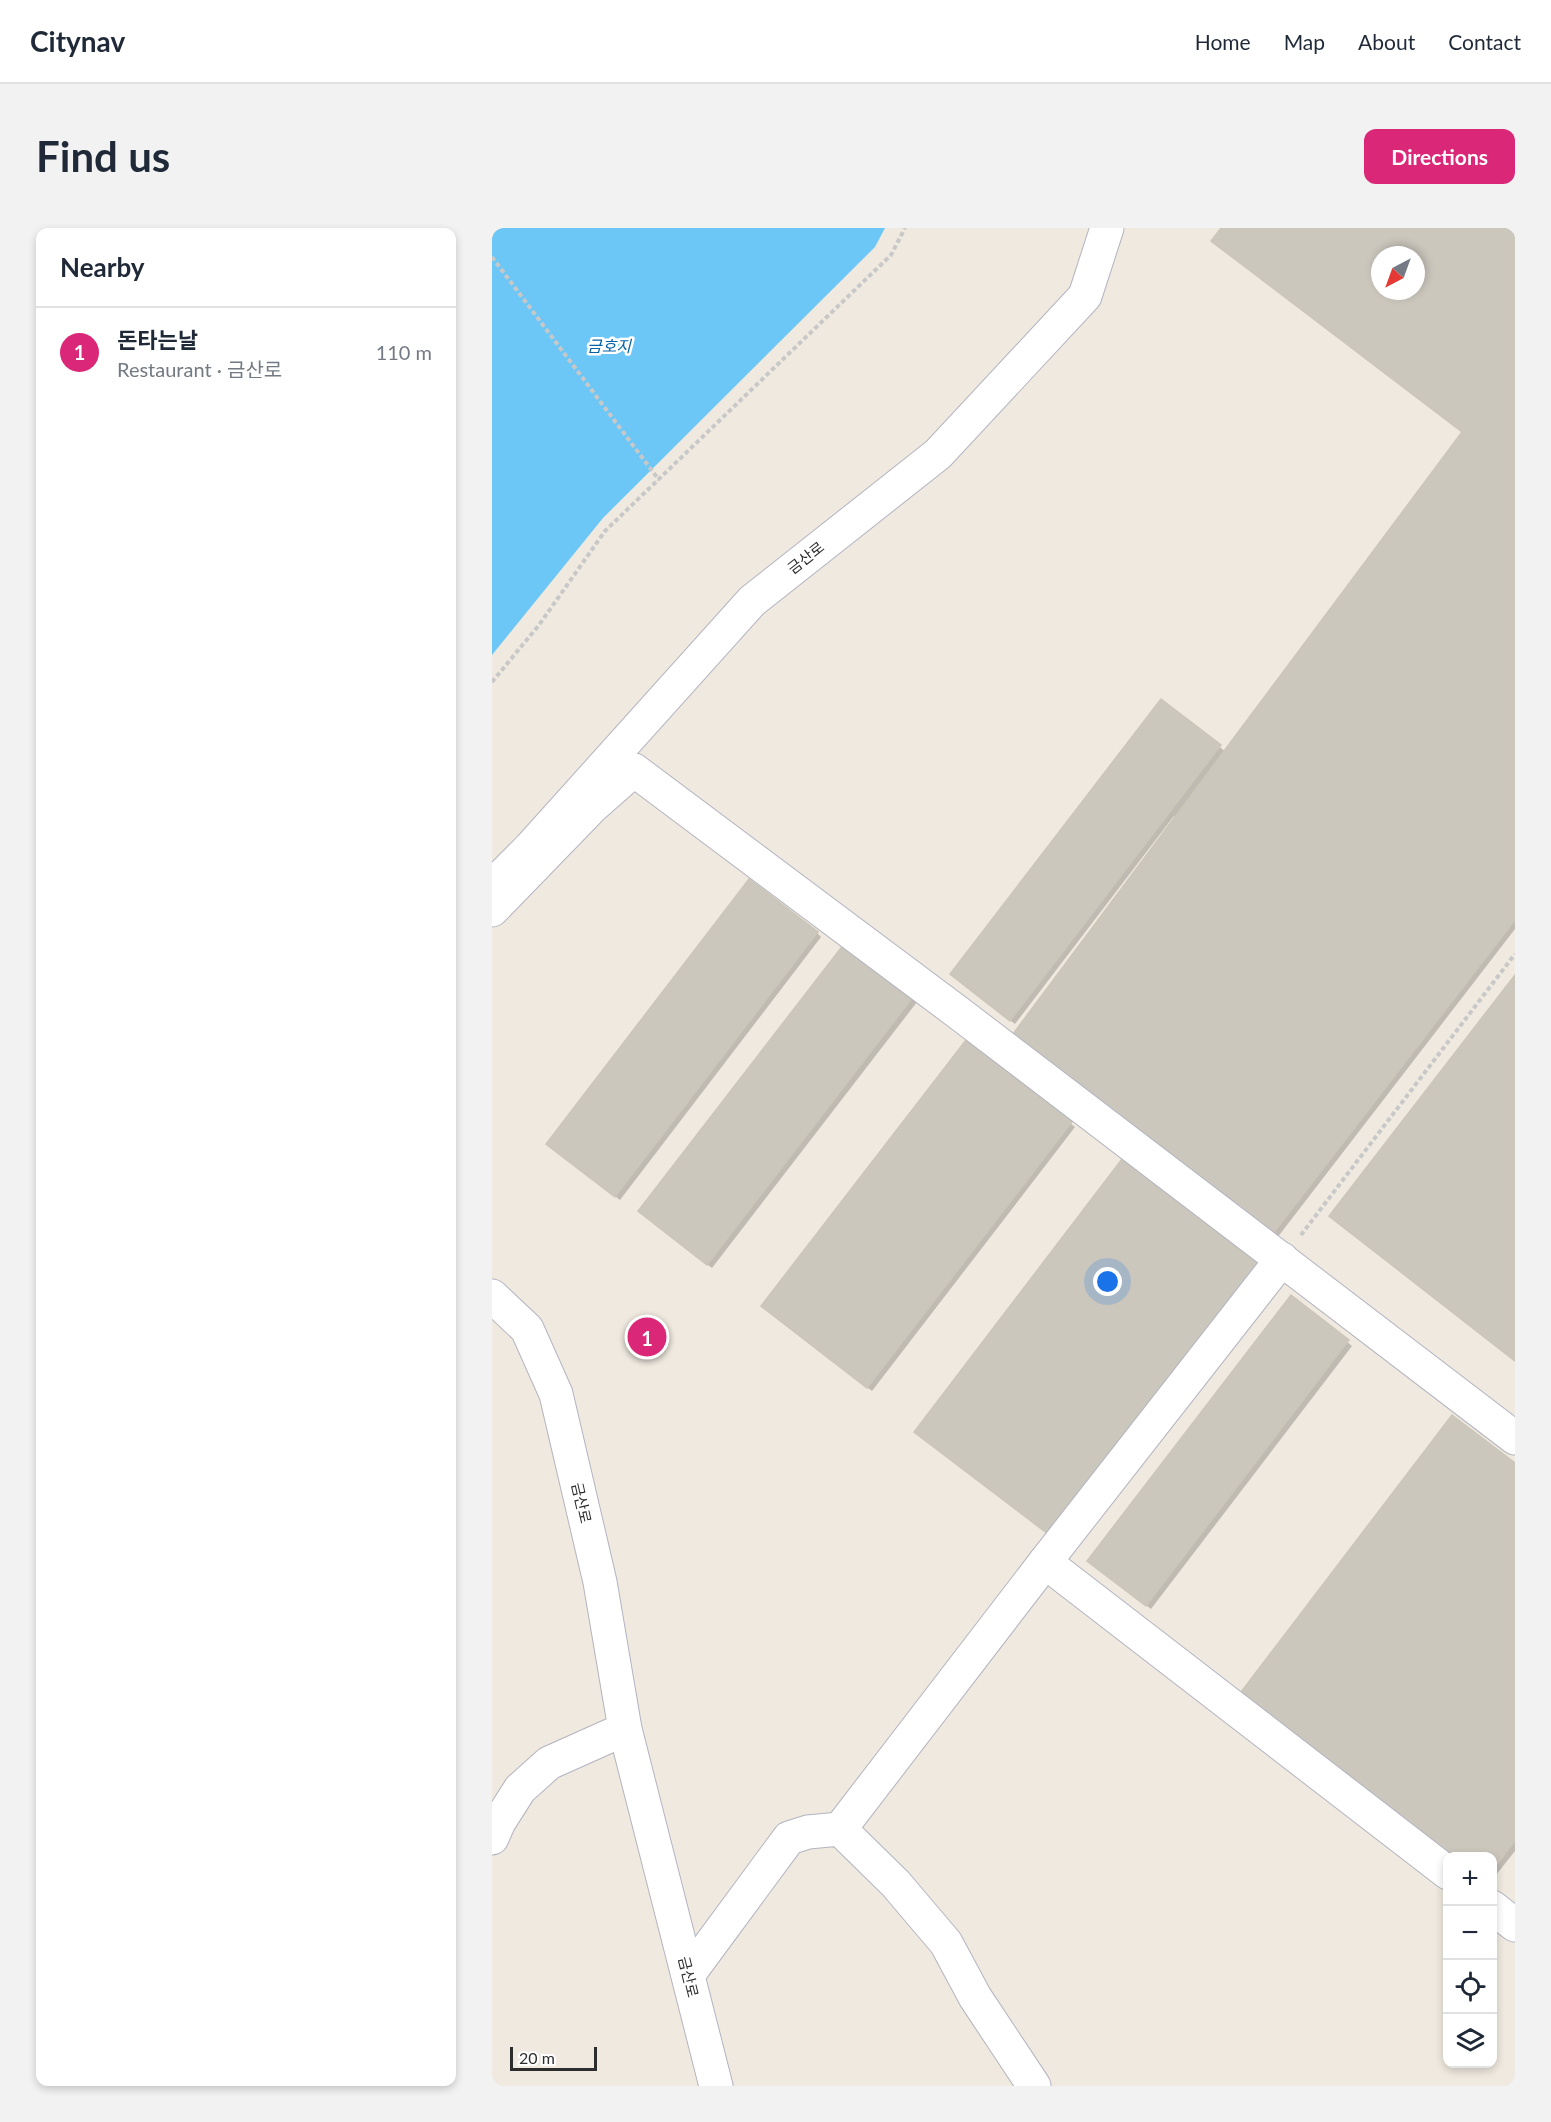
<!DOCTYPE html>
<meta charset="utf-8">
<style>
:root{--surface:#fff;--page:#f2f2f3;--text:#1f2937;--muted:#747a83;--line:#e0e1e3;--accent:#db2777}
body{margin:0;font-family:Lato,"Noto Sans KR",sans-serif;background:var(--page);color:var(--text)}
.controls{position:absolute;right:18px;bottom:18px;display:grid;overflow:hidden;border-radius:12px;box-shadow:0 3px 9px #0003}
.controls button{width:54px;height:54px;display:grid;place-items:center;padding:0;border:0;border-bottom:2px solid var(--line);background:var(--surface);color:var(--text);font:30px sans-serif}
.compass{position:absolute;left:879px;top:18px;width:54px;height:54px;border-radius:50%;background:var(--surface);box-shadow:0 3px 9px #0003;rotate:221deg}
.scale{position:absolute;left:18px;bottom:15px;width:87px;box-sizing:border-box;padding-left:6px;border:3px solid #2d2d2d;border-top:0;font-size:16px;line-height:21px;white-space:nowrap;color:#2d2d2d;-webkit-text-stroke:4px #fff;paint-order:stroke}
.you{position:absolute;left:616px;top:1054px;width:21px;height:21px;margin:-15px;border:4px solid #fff;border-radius:50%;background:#1a73e8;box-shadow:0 0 0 9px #1a73e833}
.badge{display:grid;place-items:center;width:39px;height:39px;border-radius:50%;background:var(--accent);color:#fff;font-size:20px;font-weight:700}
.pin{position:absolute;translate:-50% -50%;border:3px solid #fff;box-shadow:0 2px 6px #0006}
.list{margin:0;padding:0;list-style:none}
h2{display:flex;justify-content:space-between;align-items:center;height:78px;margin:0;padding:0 24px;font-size:26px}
h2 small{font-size:20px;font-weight:400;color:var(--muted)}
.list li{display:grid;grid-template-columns:39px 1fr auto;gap:18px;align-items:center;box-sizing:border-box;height:90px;padding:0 24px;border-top:2px solid var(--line)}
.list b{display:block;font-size:22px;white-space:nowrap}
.list p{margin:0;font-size:20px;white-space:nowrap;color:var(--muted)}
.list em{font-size:20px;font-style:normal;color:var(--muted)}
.icon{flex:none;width:33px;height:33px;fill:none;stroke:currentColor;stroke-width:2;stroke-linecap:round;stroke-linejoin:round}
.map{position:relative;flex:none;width:1023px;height:1858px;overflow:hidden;border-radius:12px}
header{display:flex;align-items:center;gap:36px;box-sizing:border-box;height:84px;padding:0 30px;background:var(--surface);border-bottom:2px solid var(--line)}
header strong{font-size:28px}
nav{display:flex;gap:33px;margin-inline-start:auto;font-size:21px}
.intro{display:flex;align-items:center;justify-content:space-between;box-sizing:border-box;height:144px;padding:0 36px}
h1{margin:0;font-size:42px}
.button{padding:15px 27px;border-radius:12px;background:var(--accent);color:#fff;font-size:21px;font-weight:700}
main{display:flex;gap:36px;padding:0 36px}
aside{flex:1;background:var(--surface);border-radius:12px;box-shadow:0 3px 9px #0003}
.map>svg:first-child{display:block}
.water{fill:#6dc7f6}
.shadow{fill:#0003;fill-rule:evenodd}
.building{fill:#cbc7bd;stroke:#cbc6b8;stroke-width:1.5;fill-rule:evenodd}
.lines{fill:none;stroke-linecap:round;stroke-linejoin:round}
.minor-casing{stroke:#b3b4c1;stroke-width:35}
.tertiary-casing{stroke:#b3b4c1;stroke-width:35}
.path{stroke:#c8c8c8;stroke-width:4;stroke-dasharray:4.5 3;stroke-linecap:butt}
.minor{stroke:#fff;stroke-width:33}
.tertiary{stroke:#fff;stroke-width:33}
.labels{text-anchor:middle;stroke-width:5;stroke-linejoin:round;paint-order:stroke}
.street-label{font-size:15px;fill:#2d2d2d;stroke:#fff}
.water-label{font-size:16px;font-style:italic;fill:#0663a8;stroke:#fff}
</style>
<header>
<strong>Citynav</strong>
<nav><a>Home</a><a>Map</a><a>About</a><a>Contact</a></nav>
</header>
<div class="intro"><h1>Find us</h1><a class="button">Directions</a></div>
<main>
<aside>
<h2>Nearby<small></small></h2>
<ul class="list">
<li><span class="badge">1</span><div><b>돈타는날</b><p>Restaurant · 금산로</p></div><em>110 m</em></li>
</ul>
</aside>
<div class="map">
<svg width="1023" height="1858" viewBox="0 0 1023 1858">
<rect width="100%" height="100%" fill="#efe9df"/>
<path class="water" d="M0,0h393l-10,19 -272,271 -111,137z"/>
<g class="shadow">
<path d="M731,0h292v701l-238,309 -261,-196 161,-225 -3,-1 -159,208 -59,-46 205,-277 65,51 238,-319zM888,27h36v36h-36z"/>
<path d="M325,705l4,4 -201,263 -68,-52z"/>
<path d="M352,718l73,56 -205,266 -68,-53z"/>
<path d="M474,814l109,85 -203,264 -105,-81z"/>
<path d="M799,1069l61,49 -201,263 -58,-44z"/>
<path d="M1023,1237v386l-23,29v-24h-44z"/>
</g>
<g class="building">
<path d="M729,0h294v692l-243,315 -262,-197 452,-606 -251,-191zM888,27h36v36h-36z"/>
<path d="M669,471l60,46 -211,276 -60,-47z"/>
<path d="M257,651l69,53 -203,265 -69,-53z"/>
<path d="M352,716l69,53 -206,268 -69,-54z"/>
<path d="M1023,747v386l-186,-145z"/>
<path d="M474,812l106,82 -205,266 -106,-82z"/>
<path d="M630,931l138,106 -208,272 -138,-105z"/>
<path d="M799,1067l58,45 -203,266 -59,-45z"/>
<path d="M960,1187l63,48v378l-23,30v-15h-44l-210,-160z"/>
</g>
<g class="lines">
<g class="minor-casing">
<g id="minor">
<path d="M0,682l99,-102 43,-38 326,244 555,424"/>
<path d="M553,1334l403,311"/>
<path d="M348,1601l205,-267 237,-303"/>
<path d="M0,1610l7,-16 21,-33 29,-26 76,-34"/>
<path d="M1000,1679l23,18"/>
<path d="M196,1747l101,-137 19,-6 32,-3 56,55 50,59 29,54 59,89"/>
</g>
</g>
<g class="tertiary-casing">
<g id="tertiary">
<path d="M0,658l38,-38 222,-247 186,-147 147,-158 22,-68"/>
<path d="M0,1068l35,33 29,65 44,188 25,147 91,357"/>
</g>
</g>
<g class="path">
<path d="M0,29l167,223"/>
<path d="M0,454l47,-57 66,-94 286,-276 14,-27"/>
<path d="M809,1007l214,-281"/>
</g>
<use href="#minor" class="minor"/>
<use href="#tertiary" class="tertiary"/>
</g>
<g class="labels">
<g class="street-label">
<text transform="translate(314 330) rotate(-38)" y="5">금산로</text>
<text transform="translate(89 1275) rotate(77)" y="5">금산로</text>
<text transform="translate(196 1749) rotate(76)" y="5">금산로</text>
</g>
<g class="water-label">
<text x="117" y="124">금호지</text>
</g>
</g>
</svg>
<div class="controls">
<button>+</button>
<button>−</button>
<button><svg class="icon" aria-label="locate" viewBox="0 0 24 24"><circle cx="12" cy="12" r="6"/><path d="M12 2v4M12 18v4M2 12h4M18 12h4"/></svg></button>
<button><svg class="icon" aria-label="layers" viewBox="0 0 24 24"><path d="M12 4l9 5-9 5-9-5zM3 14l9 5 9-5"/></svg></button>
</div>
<svg class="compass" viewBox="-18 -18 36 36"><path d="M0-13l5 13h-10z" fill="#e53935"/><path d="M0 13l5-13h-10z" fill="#747a83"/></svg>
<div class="scale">20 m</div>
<div class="you"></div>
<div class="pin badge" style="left:155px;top:1109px">1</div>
</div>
</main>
